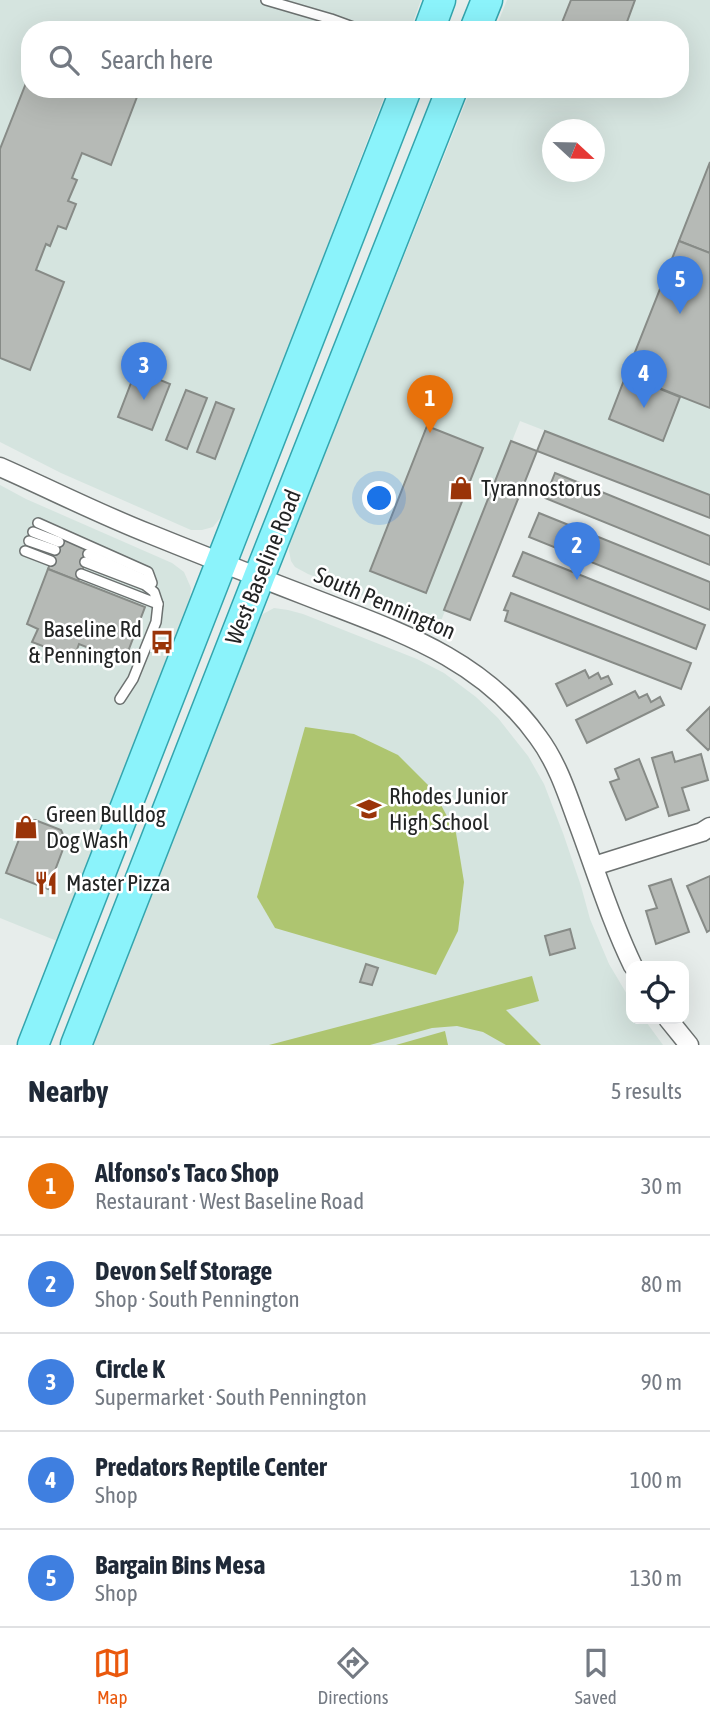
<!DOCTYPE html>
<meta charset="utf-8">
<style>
:root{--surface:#fff;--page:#f2f2f3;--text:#1f2937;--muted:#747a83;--line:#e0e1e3;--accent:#ea580c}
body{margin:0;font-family:"Asap Condensed",sans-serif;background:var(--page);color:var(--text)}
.controls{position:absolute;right:21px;bottom:21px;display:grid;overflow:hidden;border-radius:14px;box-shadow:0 7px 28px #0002}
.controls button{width:63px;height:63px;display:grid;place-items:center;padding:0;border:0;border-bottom:2px solid var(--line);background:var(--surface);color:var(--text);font:35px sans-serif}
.compass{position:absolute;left:542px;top:119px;width:63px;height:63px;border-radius:50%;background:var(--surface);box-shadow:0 7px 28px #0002;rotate:112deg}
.you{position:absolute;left:380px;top:499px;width:24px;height:24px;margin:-18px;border:5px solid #fff;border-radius:50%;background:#1a73e8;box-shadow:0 0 0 10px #1a73e833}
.badge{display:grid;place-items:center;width:46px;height:46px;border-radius:50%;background:var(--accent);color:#fff;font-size:23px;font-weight:700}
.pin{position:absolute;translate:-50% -58px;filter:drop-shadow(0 2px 4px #0008)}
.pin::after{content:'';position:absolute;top:37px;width:24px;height:21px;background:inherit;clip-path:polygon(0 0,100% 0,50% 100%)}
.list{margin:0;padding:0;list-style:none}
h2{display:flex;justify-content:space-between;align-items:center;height:91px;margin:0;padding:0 28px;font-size:30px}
h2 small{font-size:23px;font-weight:400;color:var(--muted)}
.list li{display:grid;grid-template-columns:46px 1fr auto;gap:21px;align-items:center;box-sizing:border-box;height:98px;padding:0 28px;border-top:2px solid var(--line)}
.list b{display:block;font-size:26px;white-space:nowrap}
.list p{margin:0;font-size:23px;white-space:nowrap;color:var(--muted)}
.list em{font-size:23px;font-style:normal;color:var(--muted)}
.icon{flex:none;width:38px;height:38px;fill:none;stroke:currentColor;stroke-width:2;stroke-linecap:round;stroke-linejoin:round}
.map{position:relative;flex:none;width:710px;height:1045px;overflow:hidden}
.search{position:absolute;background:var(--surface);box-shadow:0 7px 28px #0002;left:21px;right:21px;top:21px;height:77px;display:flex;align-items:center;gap:18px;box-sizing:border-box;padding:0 24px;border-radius:28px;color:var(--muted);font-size:26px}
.sheet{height:581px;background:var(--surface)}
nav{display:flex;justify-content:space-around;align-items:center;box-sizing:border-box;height:98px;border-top:2px solid var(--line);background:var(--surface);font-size:19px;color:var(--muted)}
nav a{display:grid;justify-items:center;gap:4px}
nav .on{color:var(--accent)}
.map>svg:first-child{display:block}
.built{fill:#d5e4df;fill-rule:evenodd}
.green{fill:#aec570}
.building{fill:#b6bab6;stroke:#878b87;stroke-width:2}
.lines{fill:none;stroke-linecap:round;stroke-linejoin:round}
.service-casing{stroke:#6c7170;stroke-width:12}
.minor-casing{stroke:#6c7170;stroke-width:21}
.primary-casing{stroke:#34a5ae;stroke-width:33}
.service{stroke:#fff;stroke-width:9}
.minor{stroke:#fff;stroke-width:18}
.primary{stroke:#8bf3fb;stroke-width:30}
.labels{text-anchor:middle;stroke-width:5;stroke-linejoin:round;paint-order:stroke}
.poi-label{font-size:23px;fill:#222424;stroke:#fff;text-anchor:start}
.street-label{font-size:23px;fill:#222424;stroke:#fff}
</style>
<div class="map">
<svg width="710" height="1045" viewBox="0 0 710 1045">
<rect width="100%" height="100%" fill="#e7edeb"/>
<g class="built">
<path d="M0,0h421l-11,30h-380v59h357l-161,422 -13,16 -11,3h-11l-130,-57 -61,-31z"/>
<path d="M507,0h203v495l-190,-74 -81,205 -131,-52 -13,-7 -4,-6 -2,-10 1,-10 181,-452h209v-59h-185zM552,130h42v42h-42z"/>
<path d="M0,485l26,14 146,64 12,9 7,16 -1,9 -133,344 -57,-23z"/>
<path d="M274,608l14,2 15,4 114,45 27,14 32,24 22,21 30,38 16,28 19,49 18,53 9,33 19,45 22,37v18h13l19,26h-570l163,-419 7,-12z"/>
</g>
<g class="green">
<path d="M305,727l49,7 44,21 35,35 23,43 8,49 -6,49 -22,44 -161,-47 -18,-31z"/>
<path d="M532,976l7,25 -33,9 35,35h-35l-23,-13 -26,-6 -25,2 -62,17h-101z"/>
<path d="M445,1031l3,14h-52z"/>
</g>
<g class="building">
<path d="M571,0h64l-11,30h-65z"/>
<path d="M30,73v16h110l-29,76 -29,-12 -10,25 5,2 -9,21 8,3 -10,25 -8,-3 -8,20 -4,-2 -10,26 28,12 -34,88 -30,-12v-209z"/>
<path d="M710,162v91l-31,-12z"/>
<path d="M679,241l31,12v155l-84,-33z"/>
<path d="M136,370l34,14 -18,46 -34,-13z"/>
<path d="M626,375l54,22 -17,44 -54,-22z"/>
<path d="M186,390l21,8 -20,51 -21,-9z"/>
<path d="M216,402l18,7 -19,50 -18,-7z"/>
<path d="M427,426l56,22 -57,145 -56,-22z"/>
<path d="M545,431l165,64v23l-173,-67z"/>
<path d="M511,441l26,10 -67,169 -26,-10z"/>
<path d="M555,473l155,63v29l-165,-67z"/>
<path d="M539,513l171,69v28l-181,-73z"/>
<path d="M61,536l30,12 -13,33 -30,-12z"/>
<path d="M523,552l182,73 -9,24 -183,-73z"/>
<path d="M48,569l97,38 -21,55 -45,-18 -5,14 -42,-16 6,-13 -11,-5z"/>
<path d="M511,593l180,70 -10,26 -176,-68 3,-10 -4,-1z"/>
<path d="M585,670l4,8 9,-5 3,6 7,-3 4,8 -45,22 -11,-22z"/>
<path d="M635,691l4,7 8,-4 4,8 9,-5 4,8 -77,38 -11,-23z"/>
<path d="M710,707v41l-2,2 -21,-20z"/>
<path d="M672,752l3,10 26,-8 7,26 -26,8 7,22 -20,6 -17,-58z"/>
<path d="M639,759l19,48 -32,13 -16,-38 9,-3 -4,-10z"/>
<path d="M35,820l26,10 5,11 -18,48 -42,-16 19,-49z"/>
<path d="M710,876v54l-3,2 -20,-46z"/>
<path d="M671,879l18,53 -33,12 -10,-33 11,-3 -8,-22z"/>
<path d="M570,929l5,19 -25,7 -5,-19z"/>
<path d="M366,964l12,4 -6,17 -12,-3z"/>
</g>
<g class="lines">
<g class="service-casing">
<g id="service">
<path d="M266,0l65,19 30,11"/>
<path d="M38,523l110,49 4,11"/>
<path d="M33,532l26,10"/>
<path d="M29,541l26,9"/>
<path d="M25,551l26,10"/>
<path d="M88,554l62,28"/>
<path d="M85,562l60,23 9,7 4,12 -2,18 -23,57 -13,20"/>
<path d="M81,574l77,30"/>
</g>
</g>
<g class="minor-casing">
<g id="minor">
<path d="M0,467c50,22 99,47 150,67 52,21 105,42 157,62 89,35 173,60 231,141 18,24 28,53 38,81 19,50 34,101 57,148"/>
<path d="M594,866l108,-34 8,-5"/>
<path d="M668,1019l21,26"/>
</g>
</g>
<g class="primary-casing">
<g id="primary">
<path d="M429,30l11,-30"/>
<path d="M475,30l12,-30"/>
<path d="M33,1045l373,-956"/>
<path d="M76,1045l183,-468 193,-488"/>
</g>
</g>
<use href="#service" class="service"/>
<use href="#minor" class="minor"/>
<use href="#primary" class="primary"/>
</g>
<defs>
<g id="shop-bare" transform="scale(1.89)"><path d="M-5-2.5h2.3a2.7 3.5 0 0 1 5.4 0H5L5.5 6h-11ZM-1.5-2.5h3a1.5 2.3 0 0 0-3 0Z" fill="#9a3408" stroke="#fff" stroke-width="2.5" paint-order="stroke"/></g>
<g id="bus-bare" transform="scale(1.89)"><path d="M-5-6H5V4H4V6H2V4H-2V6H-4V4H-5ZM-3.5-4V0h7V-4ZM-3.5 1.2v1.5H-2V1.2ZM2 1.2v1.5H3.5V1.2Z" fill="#9a3408" stroke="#fff" stroke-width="2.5" paint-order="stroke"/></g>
<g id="school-bare" transform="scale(1.89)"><path d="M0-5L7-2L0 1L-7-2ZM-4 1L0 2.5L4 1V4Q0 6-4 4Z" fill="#9a3408" stroke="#fff" stroke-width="2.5" paint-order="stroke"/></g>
<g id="restaurant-bare" transform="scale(1.89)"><path d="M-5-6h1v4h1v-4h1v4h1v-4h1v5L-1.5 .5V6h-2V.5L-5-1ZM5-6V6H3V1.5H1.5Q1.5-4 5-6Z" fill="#9a3408" stroke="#fff" stroke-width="2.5" paint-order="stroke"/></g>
</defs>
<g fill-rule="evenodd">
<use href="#shop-bare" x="461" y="488"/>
<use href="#bus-bare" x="162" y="642"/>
<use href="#school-bare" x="369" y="809"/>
<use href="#shop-bare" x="26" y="827"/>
<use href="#restaurant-bare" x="46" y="883"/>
</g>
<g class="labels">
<g class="poi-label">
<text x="481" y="496">Tyrannostorus</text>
<text x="142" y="637" text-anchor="end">Baseline Rd<tspan x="142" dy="26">&amp; Pennington</tspan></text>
<text x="389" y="804">Rhodes Junior<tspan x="389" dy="26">High School</tspan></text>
<text x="46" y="822">Green Bulldog<tspan x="46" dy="26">Dog Wash</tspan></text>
<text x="66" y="891">Master Pizza</text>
</g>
<g class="street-label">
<text transform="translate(263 567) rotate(-68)" y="8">West Baseline Road</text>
<text transform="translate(385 603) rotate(23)" y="8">South Pennington</text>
</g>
</g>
</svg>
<div class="controls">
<button><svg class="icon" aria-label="locate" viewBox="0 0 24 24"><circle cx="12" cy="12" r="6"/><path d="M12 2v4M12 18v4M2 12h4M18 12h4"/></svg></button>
</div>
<svg class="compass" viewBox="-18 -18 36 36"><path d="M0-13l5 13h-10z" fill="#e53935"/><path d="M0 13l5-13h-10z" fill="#747a83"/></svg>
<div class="you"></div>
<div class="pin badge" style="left:430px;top:433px;background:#e8710a">1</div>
<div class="pin badge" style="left:577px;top:580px;background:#3f7fe0">2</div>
<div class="pin badge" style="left:144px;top:400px;background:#3f7fe0">3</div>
<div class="pin badge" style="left:644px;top:408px;background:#3f7fe0">4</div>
<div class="pin badge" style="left:680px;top:314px;background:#3f7fe0">5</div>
<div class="search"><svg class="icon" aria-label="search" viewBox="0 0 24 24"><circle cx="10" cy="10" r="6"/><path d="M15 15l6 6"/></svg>Search here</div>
</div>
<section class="sheet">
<h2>Nearby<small>5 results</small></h2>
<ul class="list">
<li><span class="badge" style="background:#e8710a">1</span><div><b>Alfonso's Taco Shop</b><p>Restaurant · West Baseline Road</p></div><em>30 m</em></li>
<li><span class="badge" style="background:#3f7fe0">2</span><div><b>Devon Self Storage</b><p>Shop · South Pennington</p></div><em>80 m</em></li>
<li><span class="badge" style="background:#3f7fe0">3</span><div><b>Circle K</b><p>Supermarket · South Pennington</p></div><em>90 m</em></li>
<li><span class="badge" style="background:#3f7fe0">4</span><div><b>Predators Reptile Center</b><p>Shop</p></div><em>100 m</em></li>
<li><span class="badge" style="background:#3f7fe0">5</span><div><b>Bargain Bins Mesa</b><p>Shop</p></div><em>130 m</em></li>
</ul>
</section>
<nav>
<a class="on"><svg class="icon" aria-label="map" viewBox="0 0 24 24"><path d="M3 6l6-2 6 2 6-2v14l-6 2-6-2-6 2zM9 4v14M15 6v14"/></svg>Map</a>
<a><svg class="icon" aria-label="directions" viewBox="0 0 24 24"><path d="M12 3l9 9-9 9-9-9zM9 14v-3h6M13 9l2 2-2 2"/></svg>Directions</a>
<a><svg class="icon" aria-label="saved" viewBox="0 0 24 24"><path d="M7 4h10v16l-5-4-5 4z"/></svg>Saved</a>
</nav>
